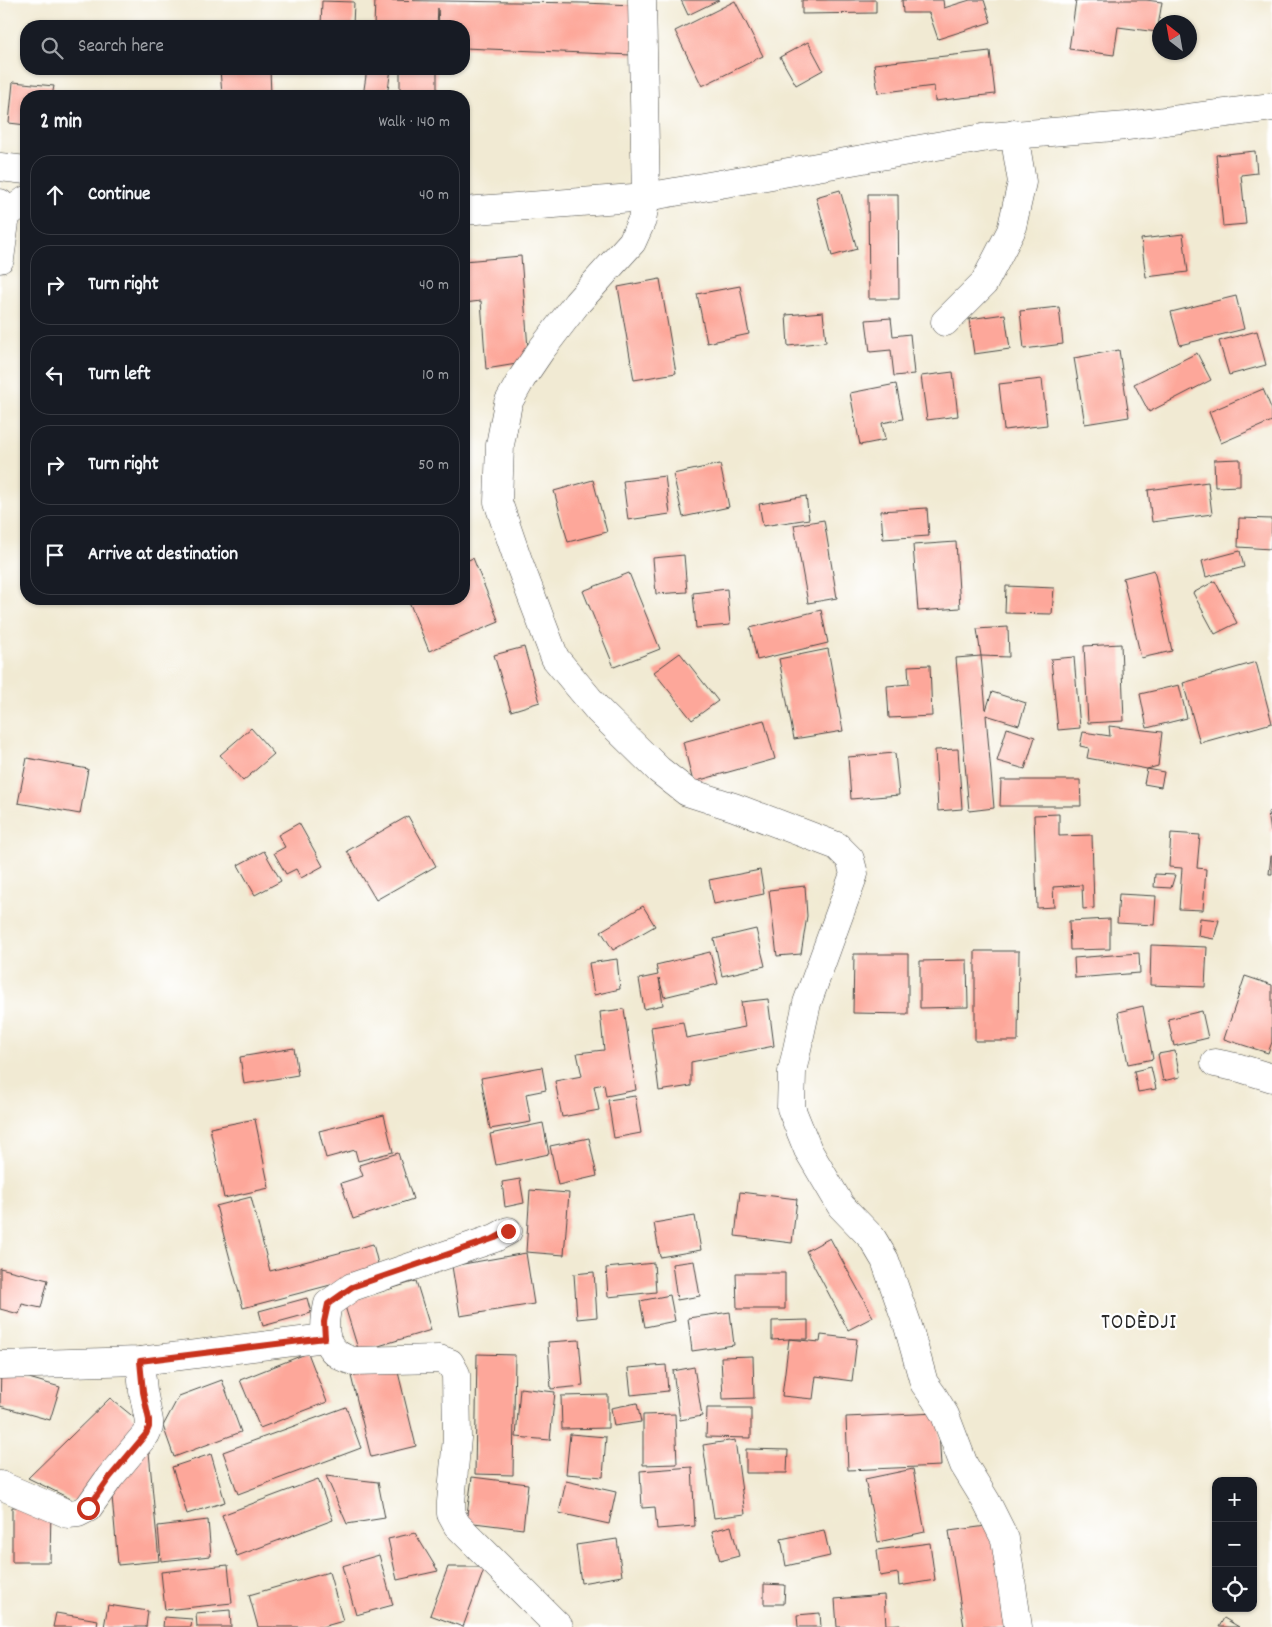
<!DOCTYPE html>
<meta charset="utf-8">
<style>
:root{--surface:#171b24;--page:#242831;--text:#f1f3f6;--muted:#9ea1a6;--line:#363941}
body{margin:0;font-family:Dekko,sans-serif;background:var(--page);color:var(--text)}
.controls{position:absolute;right:15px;bottom:15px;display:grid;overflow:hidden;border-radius:10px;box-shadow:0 1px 4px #0004}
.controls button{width:45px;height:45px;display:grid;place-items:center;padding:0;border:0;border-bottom:1px solid var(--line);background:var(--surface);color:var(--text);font:25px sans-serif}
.compass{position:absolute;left:1152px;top:15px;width:45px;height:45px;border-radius:50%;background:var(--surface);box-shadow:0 1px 4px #0004;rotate:329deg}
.stop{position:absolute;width:15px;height:15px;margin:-11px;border:4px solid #c8321e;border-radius:50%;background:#fff}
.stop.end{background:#c8321e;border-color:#fff;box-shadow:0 1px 5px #0008}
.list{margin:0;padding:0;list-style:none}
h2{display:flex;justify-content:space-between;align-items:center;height:65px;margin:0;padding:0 20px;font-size:21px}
h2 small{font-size:16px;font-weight:400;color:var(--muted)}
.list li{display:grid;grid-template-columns:32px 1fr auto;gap:15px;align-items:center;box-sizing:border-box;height:80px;margin:0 10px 10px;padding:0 10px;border:1px solid var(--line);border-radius:20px}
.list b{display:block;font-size:19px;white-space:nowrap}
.list em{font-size:16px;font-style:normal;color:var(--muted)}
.icon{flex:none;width:28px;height:28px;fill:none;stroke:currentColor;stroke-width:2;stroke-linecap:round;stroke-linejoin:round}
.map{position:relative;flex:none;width:1272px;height:1627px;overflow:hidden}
.search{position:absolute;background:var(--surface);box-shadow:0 1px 4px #0004;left:20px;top:20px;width:450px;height:55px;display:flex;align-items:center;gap:12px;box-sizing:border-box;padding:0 18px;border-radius:20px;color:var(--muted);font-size:19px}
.panel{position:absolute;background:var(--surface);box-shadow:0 1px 4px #0004;left:20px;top:90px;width:450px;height:515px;border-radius:20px}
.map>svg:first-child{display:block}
.building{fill:#fda79a}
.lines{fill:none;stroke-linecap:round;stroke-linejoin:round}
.street-casing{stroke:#494844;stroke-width:29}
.street{stroke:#fff;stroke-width:28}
.route{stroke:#c8321e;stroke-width:6}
.labels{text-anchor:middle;stroke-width:4.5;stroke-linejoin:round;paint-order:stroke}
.quarter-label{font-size:22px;letter-spacing:1px;fill:#2b2b2b;stroke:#fff}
</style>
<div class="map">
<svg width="1272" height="1627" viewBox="0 0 1272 1627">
<rect width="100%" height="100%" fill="#fff"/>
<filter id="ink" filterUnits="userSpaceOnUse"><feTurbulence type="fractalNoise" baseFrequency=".02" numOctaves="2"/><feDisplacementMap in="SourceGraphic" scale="10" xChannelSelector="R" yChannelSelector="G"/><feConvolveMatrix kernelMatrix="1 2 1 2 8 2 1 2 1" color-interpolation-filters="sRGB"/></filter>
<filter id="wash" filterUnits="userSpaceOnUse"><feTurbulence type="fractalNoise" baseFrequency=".0096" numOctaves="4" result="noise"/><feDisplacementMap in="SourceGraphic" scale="20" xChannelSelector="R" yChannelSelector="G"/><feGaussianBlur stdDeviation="1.12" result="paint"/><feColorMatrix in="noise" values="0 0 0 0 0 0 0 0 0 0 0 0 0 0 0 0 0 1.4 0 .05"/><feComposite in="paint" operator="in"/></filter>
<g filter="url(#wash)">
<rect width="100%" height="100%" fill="#f1ead3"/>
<g id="blocks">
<g class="building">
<path d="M375,0l208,3 52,2 -3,50 -168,-7v-22h-25l-1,-18 -1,18h-63z"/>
<path d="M681,0h38l-31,15z"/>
<path d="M802,0h74v13l-74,1z"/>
<path d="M902,0h41l1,8 26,-8h14l7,22 -53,17 -9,-26h-26z"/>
<path d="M1076,0h70l16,2 -5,30 -39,-5 -4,28 -45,-6z"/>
<path d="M322,1l32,1 -1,24h-32z"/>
<path d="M735,1l28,55 -61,30 -27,-55z"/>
<path d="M808,42l15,28 -27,15 -16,-28z"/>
<path d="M990,51l5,43 -60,7 -1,-15 -56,7 -4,-29z"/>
<path d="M220,69h50l1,27h-49z"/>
<path d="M367,69h24l-4,27h-24z"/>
<rect x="400" y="69" width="37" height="27"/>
<path d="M13,82l41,4 -2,10h-26v29l-17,-2z"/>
<path d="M1255,151l2,22 -16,2 5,49 -23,2 -7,-71z"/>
<path d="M840,190l17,59 -25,7 -16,-59z"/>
<path d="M868,194h30l1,105h-30z"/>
<path d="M1183,234l5,38 -42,5 -5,-38z"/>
<path d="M521,256l8,106 -43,7 -5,-68 -17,2v-42z"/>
<path d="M660,279l16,94 -42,7 -16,-93z"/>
<path d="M740,286l9,48 -42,9 -10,-49z"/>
<path d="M1236,296l8,33 -64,16 -9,-33z"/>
<path d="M1059,307l4,37 -39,5 -4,-38z"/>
<path d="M823,312l3,30 -38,4 -2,-31z"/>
<path d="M1005,314l5,35 -36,5 -5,-35z"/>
<path d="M891,318l2,18 17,-2 4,40 -20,2 -3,-26 -21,2 -4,-32z"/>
<path d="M1257,331l9,34 -37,10 -10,-34z"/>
<path d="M1119,350l10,67 -44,7 -11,-66z"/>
<path d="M1197,353l14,27 -62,32 -15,-28z"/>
<path d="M953,372l5,44 -31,4 -6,-44z"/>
<path d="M1042,379l5,46 -43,5 -5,-46z"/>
<path d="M896,384l7,35 -21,4 3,17 -25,5 -10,-52z"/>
<path d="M1263,389l9,21v11l-51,22 -12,-31z"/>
<path d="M1240,459v27l-25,1 -1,-27z"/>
<path d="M720,464l9,43 -46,10 -10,-43z"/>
<path d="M665,476l5,38 -42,6 -5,-39z"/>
<path d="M593,480l14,52 -39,10 -14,-51z"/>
<path d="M1208,482l4,32 -60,8 -4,-32z"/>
<path d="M806,496l3,23 -46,7 -4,-22z"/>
<path d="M927,508l2,28 -46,3 -2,-28z"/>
<path d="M1239,518l33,1 -1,30 -33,-2z"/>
<path d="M824,520l13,78 -29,5 -14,-78z"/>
<path d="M956,542l4,66 -42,3 -5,-66z"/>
<path d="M1240,551l4,16 -38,10 -4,-16z"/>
<path d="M684,555l3,37 -31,2 -3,-36z"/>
<path d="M473,558l26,64 -70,29 -21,-52h56v-37z"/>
<path d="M1154,570l18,81 -31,7 -18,-80z"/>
<path d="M629,573l31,76 -46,18 -31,-76z"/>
<path d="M1215,581l22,42 -22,11 -22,-41z"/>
<path d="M1006,586l48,2 -2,26 -47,-1z"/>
<path d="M727,589l3,36 -34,3 -3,-35z"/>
<path d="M821,610l7,33 -71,17 -7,-32z"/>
<path d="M1008,627l1,30 -28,-1 5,54 6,-18 34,11 -7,22 -33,-10 8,93 -25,3 -13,-153 25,-2 -4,-27z"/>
<path d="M1121,644l3,77 -36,2 -4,-77z"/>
<path d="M524,647l16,55 -29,9 -17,-56z"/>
<path d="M828,649l15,82 -49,8 -15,-80z"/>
<path d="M680,653l38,48 -26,19 -38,-48z"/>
<path d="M1074,657l6,71 -22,2 -7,-71z"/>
<path d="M1256,662l16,61 -72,20 -17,-60z"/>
<path d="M930,665l2,51 -43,2 -2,-32 22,-2 -1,-18z"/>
<path d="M1179,685l8,33 -40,10 -7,-34z"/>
<path d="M764,720l11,39 -82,23 -10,-40z"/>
<path d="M1109,726l53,6 -4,34 -11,3 -60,-11 2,-10 -9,-2 3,-14 27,4z"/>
<path d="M251,728l23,26 -31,27 -23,-26z"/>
<path d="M1007,728l28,9 -10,32 -28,-8z"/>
<path d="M958,749l4,60 -24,2 -3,-61z"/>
<path d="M895,753l4,42 -48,4 -3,-42z"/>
<path d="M27,758l61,11 -8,45 -62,-11z"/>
<path d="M1147,769l17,3 -3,15 -17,-3z"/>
<path d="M1001,780h79l1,26h-81z"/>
<path d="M1272,811v21h-1l-3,-20z"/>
<path d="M1059,814v22l33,-1 2,73 -11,1 -1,-24 -29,2 1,20 -17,1 -3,-93z"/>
<path d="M408,816l28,50 -60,34 -29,-49z"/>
<path d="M299,823l24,43 -22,12 -5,-9 -10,5 -12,-21 11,-6 -7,-12z"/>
<path d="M1171,833l29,2 -3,33 9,1 -3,41 -24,-1 3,-41 -13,-1z"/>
<path d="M264,851l17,30 -26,14 -17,-30z"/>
<path d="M1271,856h1v18h-3z"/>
<path d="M760,870l4,24 -50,10 -5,-24z"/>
<path d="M1155,874l20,1 -4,13 -17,-1z"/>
<path d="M805,886l2,30 -6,38 -24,2 -8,-66z"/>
<path d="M1119,894l37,2 -2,29 -37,-2z"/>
<path d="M643,906l12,20 -42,24 -12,-19z"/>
<path d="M1200,918l19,2 -5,19 -16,-3z"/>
<path d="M1110,919v30l-40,1 -1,-29z"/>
<path d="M756,929l9,37 -43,10 -8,-37z"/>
<path d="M1151,945l56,2 -2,40 -55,-2z"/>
<path d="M975,951h44l-1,90h-43z"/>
<path d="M710,952l8,32 -54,13 -5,-19 4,27 -19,4 -5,-30 19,-4 -2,-10z"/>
<path d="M1139,953l1,20 -65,5 -1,-20z"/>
<path d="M854,954h54v60l-55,-1z"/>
<path d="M617,959l3,30 -26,6 -5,-32z"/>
<path d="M967,960l1,47 -48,1v-47z"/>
<path d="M1245,976l27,9v57l-4,11 -44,-14z"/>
<path d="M768,999l6,47 -83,16v24l-32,5 -8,-64 32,-5 3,16 59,-11 -4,-25z"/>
<path d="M1143,1006l10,53 -25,5 -10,-52z"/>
<path d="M624,1009l12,81 -30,6 -2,-12 -10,2 5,24 -37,7 -7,-36 27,-5 -5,-23 27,-3 -4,-38z"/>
<path d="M1202,1011l6,27 -34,8 -6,-27z"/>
<path d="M294,1048l4,27 -54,9 -4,-27z"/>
<path d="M1175,1051l5,26 -17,4 -5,-27z"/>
<path d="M542,1067l4,23 -20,4 5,28 -41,7 -9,-51z"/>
<path d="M1151,1067l5,22 -18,3 -4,-21z"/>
<path d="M635,1096l6,37 -27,5 -6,-38z"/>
<path d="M384,1115l9,37 -35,9 -3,-11 -29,8 -7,-27z"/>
<path d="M255,1119l14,69 -45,10 -14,-70z"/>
<path d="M543,1123l6,31 -53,11 -6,-31z"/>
<path d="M589,1138l8,38 -39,9 -8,-39z"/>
<path d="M398,1153l15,46 -60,20 -12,-36 22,-7 -4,-11z"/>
<path d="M520,1179l4,24 -19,4 -3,-25z"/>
<path d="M530,1190l39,3 -5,62 -38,-3z"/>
<path d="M740,1192l57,7 -5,44 -57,-7z"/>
<path d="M251,1197l19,74 103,-27 7,28 -137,36 -27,-102z"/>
<path d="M695,1216l6,34 -41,7 -6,-34z"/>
<path d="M830,1238l43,79 -25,13 -42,-79z"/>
<path d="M526,1253l8,51 -74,12 -8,-50z"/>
<path d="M694,1261l6,35 -23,4 -5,-36z"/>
<path d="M654,1263l2,29 -48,5 -2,-29z"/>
<path d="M0,1268l48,12 -7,28 -19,-4 -3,10 -19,-5z"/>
<path d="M594,1272l3,45 -20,2 -3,-45z"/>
<path d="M736,1273h49v36h-48z"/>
<path d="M416,1281l15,49 -72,22 -15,-49z"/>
<path d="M670,1295l5,26 -30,6 -5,-26z"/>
<path d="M307,1298l4,15 -48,13 -4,-15z"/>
<path d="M730,1312l4,33 -42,6 -4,-33z"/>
<path d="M808,1320v19h-19l31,3 1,-7 36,4 -5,42 -36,-5 -3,23 -31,-3 7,-57 -17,1v-19z"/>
<path d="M579,1340l4,46 -32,3 -3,-47z"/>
<path d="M308,1353l19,49 -67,26 -20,-48z"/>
<path d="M477,1354l38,1 -2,120 -38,-1z"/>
<path d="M753,1356l1,42 -31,1 -2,-42z"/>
<path d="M396,1364l20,82 -45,11 -20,-81z"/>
<path d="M666,1365l2,26 -37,4 -3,-27z"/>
<path d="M694,1367l8,49 -22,4 -7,-49z"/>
<path d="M1,1370l59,17 -10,33 -50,-14z"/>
<path d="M222,1380l19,52 -67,25 -11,-31 16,-30z"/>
<path d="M520,1388l35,4 -5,48 -34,-3z"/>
<path d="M608,1395v33l-46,1 -1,-33z"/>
<path d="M110,1398l36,29 -71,74 -47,-23z"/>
<path d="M637,1403l4,19 -27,4 -3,-18z"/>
<path d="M346,1407l15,41 -123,46 -15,-42z"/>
<path d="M707,1408h44v30l-45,-1z"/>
<path d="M938,1413l3,53 -93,4 -2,-53z"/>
<path d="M675,1414l2,50 -34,1v-50z"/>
<path d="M570,1434l36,3 -3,40 -37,-3z"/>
<path d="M735,1440l10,74 -31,4 -11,-73z"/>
<path d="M148,1441l11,120 -41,4 -7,-80z"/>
<path d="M746,1449l42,1 -1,23h-41z"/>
<path d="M211,1454l14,48 -38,12 -15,-47z"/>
<path d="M692,1467l3,59 -38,3 -2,-22 -13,1 -2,-37z"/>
<path d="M913,1469l12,63 -47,10 -13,-63z"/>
<path d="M326,1476l52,6 7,36 -38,6z"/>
<path d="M472,1477l56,7 -5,45 -57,-7z"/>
<path d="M318,1479l15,41 -96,36 -15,-41z"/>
<path d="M566,1481l50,11 -7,32 -50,-11z"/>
<path d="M12,1507h39l-1,55h-38z"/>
<path d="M208,1520l3,36 -50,5 -3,-35z"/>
<path d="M994,1525l15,102h-45l-15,-96z"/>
<path d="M731,1526l8,30 -19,5 -8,-30z"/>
<path d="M824,1530l6,26 -44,10 -5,-27z"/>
<path d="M415,1533l23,38 -41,9 -9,-41z"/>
<path d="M617,1539l5,37 -41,7 -5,-38z"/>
<path d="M930,1543l5,37 -36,6 -1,-13 -18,3 -3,-26z"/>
<path d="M379,1555l14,50 -37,10 -14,-49z"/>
<path d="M228,1565l4,38 -67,7 -4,-38z"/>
<path d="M448,1567h37l-22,60 -33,-12z"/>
<path d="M329,1572l14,49 -21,6h-64l-9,-32z"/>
<path d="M764,1584l21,1 -1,19h-20z"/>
<path d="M884,1595l2,30 14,-1v3h-63l-2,-28z"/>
<path d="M108,1605l40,6 -2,16h-42z"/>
<path d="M230,1610l1,17h-34l-1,-14z"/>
<path d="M56,1613l42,7 -1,7h-44z"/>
<path d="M820,1613l1,14h-23l-1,-12z"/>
<path d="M164,1617l28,2 -1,8h-28z"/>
<path d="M1224,1618l15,9h-20z"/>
</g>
</g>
</g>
<g filter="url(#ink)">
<use href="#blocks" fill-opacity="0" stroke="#494844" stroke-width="1"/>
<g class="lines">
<g class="street-casing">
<g id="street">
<path d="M642,0l4,197 -4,23 -10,22 -55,61 -36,47 -19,28 -14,25 -8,42 -2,57 21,61 36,95 44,53 60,59 28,22 47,15 103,39 13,13 4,15 -47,129 -15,69 -1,36 17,42 33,56 31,32 13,22 23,66 16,57 10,14 11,18 19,50 22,36 19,38 13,88"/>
<path d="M0,167l26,3"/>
<path d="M0,203l6,12 -6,44"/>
<path d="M464,211l182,-14 342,-60 139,-11 145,-19"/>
<path d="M6,215l20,-15"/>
<path d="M945,322l39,-39 27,-52 11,-49 -8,-48"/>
<path d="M1215,1063l25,5 32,10"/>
<path d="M508,1231l-13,7 -143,49 -24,17c-6,27 -5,49 25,57l86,-2 11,4 6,11 1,64 -6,64v12l6,11 102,102"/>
<path d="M0,1365l140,-4 185,-23"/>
<path d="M0,1485l68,29 10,-1 10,-5 22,-31 36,-43 3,-7v-6l-6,-30 -3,-30"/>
</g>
</g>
<use href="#street" class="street"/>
</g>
</g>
<g class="lines" filter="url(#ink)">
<path class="route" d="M88,1508l22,-31 36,-43 3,-7v-7l-6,-28 -3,-31 185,-23 -1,-16 4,-18 24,-17 143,-49 13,-7"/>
</g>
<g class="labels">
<g class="quarter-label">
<text x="1139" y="1328">TODÈDJI</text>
</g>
</g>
</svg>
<div class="controls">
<button>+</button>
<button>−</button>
<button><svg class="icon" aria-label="locate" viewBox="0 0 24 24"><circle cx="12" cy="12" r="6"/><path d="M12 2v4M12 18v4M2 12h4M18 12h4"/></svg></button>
</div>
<svg class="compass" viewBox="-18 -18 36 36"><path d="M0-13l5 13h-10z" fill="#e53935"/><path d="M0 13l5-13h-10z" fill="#9ea1a6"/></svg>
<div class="stop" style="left:88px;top:1508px"></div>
<div class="stop end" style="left:508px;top:1231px"></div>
<div class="search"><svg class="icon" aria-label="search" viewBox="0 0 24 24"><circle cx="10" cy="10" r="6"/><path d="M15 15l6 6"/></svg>Search here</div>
<section class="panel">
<h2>2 min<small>Walk · 140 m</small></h2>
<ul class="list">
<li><svg class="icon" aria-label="ahead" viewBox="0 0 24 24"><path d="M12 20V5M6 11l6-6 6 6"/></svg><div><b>Continue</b></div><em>40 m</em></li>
<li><svg class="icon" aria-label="right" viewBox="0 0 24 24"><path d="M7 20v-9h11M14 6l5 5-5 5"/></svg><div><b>Turn right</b></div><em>40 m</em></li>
<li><svg class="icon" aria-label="left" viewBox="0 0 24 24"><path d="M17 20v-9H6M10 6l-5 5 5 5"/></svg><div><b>Turn left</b></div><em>10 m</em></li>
<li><svg class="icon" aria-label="right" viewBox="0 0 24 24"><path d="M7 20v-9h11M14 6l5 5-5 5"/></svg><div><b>Turn right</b></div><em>50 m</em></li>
<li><svg class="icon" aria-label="arrive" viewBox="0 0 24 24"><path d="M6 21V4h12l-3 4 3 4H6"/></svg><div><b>Arrive at destination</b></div></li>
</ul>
</section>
</div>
